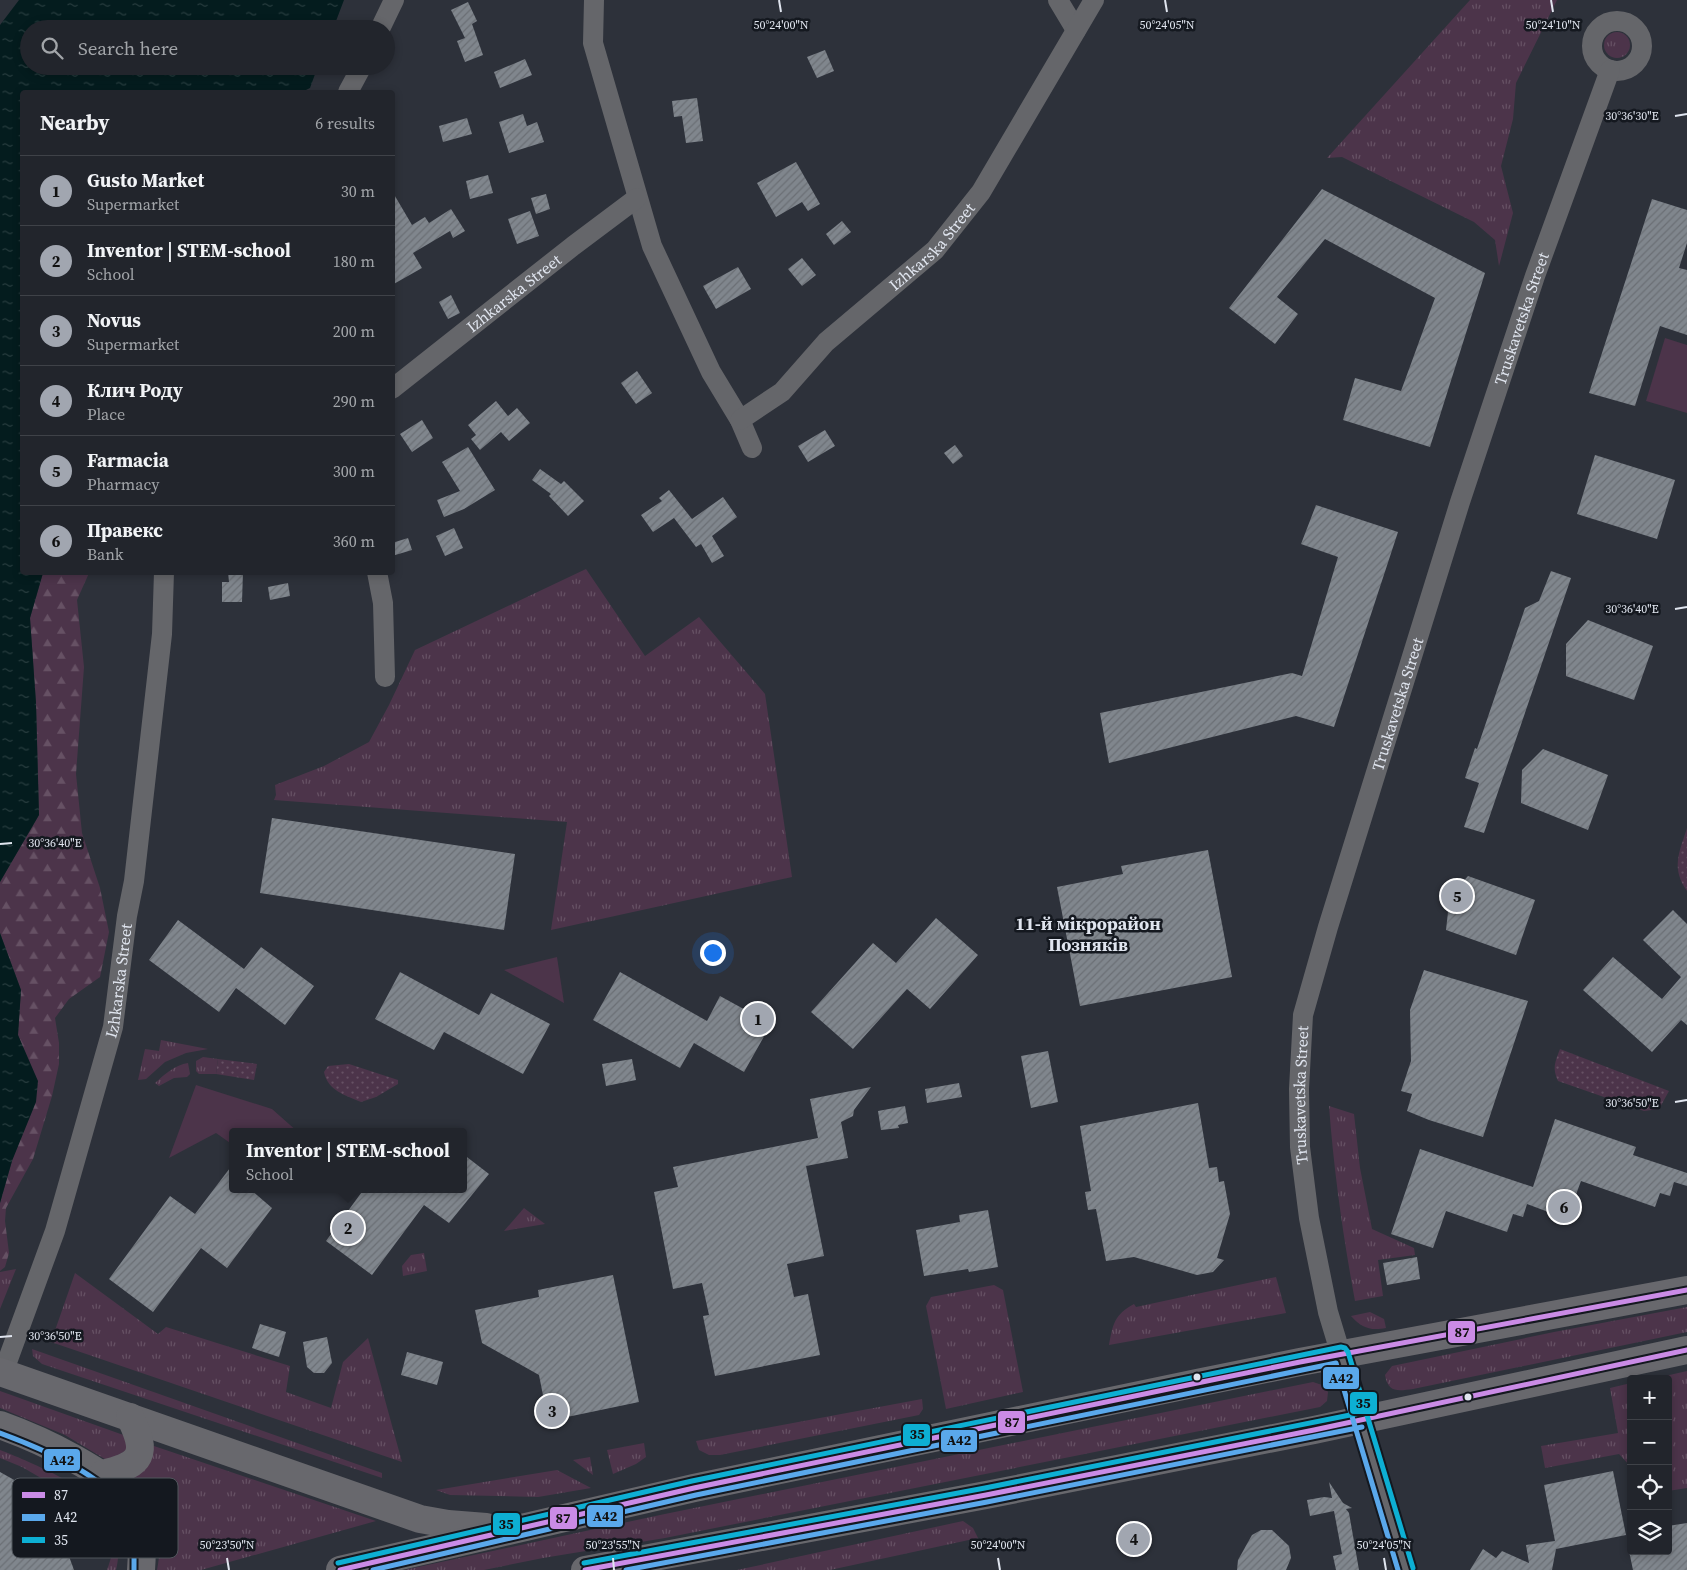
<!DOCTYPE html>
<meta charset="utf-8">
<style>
:root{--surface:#22252c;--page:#2a2d34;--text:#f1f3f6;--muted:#a2a5a9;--line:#3f4248;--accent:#a1a6b0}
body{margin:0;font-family:"Source Serif 4",serif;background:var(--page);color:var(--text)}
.controls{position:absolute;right:15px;bottom:15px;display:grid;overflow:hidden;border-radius:5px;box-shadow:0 2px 8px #0003}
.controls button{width:45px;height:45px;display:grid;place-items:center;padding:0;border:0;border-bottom:1px solid var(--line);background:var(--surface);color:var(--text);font:25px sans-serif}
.you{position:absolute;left:712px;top:952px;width:18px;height:18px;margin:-12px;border:4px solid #fff;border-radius:50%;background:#1a73e8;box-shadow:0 0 0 8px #1a73e833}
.badge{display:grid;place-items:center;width:32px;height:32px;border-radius:50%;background:var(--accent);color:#111;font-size:16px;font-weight:700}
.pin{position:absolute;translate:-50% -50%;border:2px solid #fff;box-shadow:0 1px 5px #0006}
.popup{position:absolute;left:229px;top:1128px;width:238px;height:65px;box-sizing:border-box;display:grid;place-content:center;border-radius:5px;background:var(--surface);filter:drop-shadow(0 1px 4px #0005);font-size:16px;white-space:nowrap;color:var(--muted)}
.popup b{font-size:19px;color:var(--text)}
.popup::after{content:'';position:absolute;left:50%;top:100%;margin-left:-10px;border:10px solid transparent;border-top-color:var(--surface)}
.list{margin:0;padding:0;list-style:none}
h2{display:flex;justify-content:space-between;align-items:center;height:65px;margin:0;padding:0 20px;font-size:21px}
h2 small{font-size:16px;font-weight:400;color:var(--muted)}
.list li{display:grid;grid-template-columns:32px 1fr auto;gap:15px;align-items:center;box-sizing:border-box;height:70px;padding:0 20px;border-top:1px solid var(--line)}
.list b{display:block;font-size:19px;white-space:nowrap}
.list p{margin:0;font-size:16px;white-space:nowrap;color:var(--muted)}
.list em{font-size:16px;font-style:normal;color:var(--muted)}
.icon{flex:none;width:28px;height:28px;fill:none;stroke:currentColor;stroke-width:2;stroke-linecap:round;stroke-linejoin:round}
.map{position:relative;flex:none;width:1687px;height:1570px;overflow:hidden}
.search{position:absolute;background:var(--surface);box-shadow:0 2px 8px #0003;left:20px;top:20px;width:375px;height:55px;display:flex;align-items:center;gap:12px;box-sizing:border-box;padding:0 18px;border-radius:28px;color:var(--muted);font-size:19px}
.panel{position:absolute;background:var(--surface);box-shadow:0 2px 8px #0003;left:20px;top:90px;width:375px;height:485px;border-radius:5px}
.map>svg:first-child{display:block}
.grass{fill:url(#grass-tufts)}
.forest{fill:url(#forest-firs)}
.park{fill:url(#park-dots)}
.garden{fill:#4c344a}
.water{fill:url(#water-ripples)}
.building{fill:url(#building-hatch)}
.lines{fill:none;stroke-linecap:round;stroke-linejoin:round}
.street{stroke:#65666a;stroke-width:20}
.secondary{stroke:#68686d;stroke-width:28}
.bus-1-casing{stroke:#14181f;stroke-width:9}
.bus-2-casing{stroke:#14181f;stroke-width:9}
.bus-3-casing{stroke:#14181f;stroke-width:9}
.bus-1{stroke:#ca8be6;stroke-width:5}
.bus-2{stroke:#5aa8eb;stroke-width:5}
.bus-3{stroke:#0dafd3;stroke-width:5}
.ticks{fill:none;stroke:#e0e5ef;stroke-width:2}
.bus-dot{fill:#e0e5ef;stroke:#14181f;stroke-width:2}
.labels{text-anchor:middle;stroke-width:5;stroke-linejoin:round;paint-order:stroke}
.street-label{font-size:16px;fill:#e0e5ef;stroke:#14181f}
.neighbourhood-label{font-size:18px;font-weight:bold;fill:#e0e5ef;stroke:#14181f}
.key{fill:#14181f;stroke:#51565d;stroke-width:1}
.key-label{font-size:14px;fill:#e0e5ef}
.ticks-label{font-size:12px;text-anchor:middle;fill:#e0e5ef;stroke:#14181f;stroke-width:5;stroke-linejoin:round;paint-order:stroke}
.line-badge{stroke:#14181f;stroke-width:2}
.pale-badge-label{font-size:14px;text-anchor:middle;font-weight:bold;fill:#111}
</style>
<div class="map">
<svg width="1687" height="1570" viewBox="0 0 1687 1570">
<defs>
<pattern id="grass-tufts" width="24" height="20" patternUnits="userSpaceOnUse" patternTransform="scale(1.25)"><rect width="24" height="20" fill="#4c344a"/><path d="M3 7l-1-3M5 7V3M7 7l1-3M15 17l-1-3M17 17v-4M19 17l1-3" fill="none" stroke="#665164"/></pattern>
<pattern id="forest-firs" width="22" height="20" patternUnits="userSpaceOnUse" patternTransform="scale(1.25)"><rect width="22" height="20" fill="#4c344a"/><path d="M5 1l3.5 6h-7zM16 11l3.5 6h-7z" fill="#665164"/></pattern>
<pattern id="park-dots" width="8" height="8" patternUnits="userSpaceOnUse" patternTransform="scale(1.25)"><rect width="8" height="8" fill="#4c344a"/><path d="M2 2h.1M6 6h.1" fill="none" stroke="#665164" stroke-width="1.8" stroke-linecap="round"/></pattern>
<pattern id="water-ripples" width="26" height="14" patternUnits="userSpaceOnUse" patternTransform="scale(1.25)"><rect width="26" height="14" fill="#041c1e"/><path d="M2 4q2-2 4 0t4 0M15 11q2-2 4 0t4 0" fill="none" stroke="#283d3f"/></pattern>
<pattern id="building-hatch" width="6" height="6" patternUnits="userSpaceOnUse" patternTransform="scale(1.25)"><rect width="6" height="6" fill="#80868d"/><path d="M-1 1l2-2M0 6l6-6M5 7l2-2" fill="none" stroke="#6b6f75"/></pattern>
</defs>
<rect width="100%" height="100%" fill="#2d313a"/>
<g class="grass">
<path d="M1470,0h87l-41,83 -3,36 -12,47 12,47 -14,53 -4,-26 -21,-18 -132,-65 -15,1z"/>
<circle cx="1617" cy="45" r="13"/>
<path d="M586,569l59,87 54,-39 66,77 27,183 -241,53 16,-108 -293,-22 2,-5 -1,-10 49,-19 45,-24 20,-37 26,-55z"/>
<path d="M161,1040l47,9 -22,4 -21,9 -19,17 -8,1 7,-31 14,2z"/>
<path d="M203,1057l15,2 -2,15h-17l-3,-3v-10z"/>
<path d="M188,1063l2,11 -3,3 -13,1 -15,8 -4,-3c10,-9 20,-18 33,-20z"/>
<path d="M1329,1106l25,8 6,54 12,61 42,19 1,7 -37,5 5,36 -28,5c-12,-65 -21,-129 -26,-195z"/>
<path d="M524,1208l21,16 -41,7z"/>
<path d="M424,1253l3,18 -24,5 -1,-10 9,-11z"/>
<path d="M16,1269l-16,40v-37z"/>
<path d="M75,1273l83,61 8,-7 124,39 -4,26 45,16 12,-46 25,-24 34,124 -351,-120z"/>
<path d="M1276,1277l10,36 -177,32c4,-21 5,-30 25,-41l2,3z"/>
<path d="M994,1285l9,5 20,102 -77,17 -20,-103 5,-9z"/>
<path d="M1687,1307v25l-274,57c-15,2 -25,4 -28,-14l7,-9 162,-34z"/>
<path d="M1370,1312l14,7 2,9c-16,3 -24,0 -35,-12z"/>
<path d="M32,1349l350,124v5l-340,-114 -9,-8z"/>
<path d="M1687,1371v117l-19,3v-112h-16z"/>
<path d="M1313,1382l9,3 6,7 -1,9 -7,6 -655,131 -122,20 -59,12h-80l256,-55z"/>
<path d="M1631,1383v84l-12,-13 -74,14 -4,-22 77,-13 -8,-45z"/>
<path d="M0,1391l129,46 3,10 -24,14 -43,-26 -65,-27z"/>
<path d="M922,1399l1,10 -4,6 -199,40h-11l-10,-5 -3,-9z"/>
<path d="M644,1443l2,14 -10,7 -23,10 -6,-24z"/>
<path d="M151,1445l225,76 -175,49h-44c5,-23 2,-52 -12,-73 -5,-7 -12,-14 -18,-21z"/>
<path d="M0,1450c26,10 92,38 106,61 12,18 15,38 10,59h-9l5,-15 -16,-45 -74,-43 -22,-9z"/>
<path d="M590,1457l3,18 -20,-15z"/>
<path d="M557,1470l34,18 -53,9 -88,-2 -14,-5z"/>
<path d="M963,1521l10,7 5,10 -148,32h-93z"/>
</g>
<path class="forest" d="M43,573h46l-12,27 7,67 -8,107 6,59 18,55 9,44 -9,45 -31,22 -14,19 4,25v21l-7,32 -19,63 -27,49 -1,13 4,32 -4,14 -5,4v-68l12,-42 14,-106 -8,-20 3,-45 -21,-57v-51l39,-67 -3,-112 -6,-85z"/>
<g class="park">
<path d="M1687,828v63c-16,-23 -8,-38 0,-63z"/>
<path d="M1560,1049l109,42 -10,18 -15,2 -86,-30c-6,-13 -3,-19 2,-32z"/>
<path d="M218,1059l39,5 -3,16 -38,-6z"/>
<path d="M349,1064l49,16v4l-22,13 -15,5c-16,-7 -33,-11 -37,-30l4,-6z"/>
</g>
<g class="garden">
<path d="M1665,338l22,7v68l-41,-12z"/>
<path d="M557,957l7,46 -60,-33z"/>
<path d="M196,1085l76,24 26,23h-65v13l-17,-12 -47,25z"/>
</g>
<g class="water">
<path d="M19,0h325l-11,29h-304v37h289l-8,22 -8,4h-280v480l21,1 -13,45 6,85 3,112 -39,67v-857z"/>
<path d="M0,933l21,57 -3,45 20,46 -2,21 -24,59 -12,42z"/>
</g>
<g class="building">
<path d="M468,2l9,19 -5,3 11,31 -18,7 -8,-21 8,-3 -14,-28z"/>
<path d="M825,50l9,21 -17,7 -10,-21z"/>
<path d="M525,59l7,16 -32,13 -6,-16z"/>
<path d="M697,98l6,43 -17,2 -4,-27 -8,1 -2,-16z"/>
<path d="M523,114l4,12 10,-4 7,20 -35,11 -10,-31z"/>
<path d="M467,118l5,16 -29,8 -4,-16z"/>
<path d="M796,162l24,42 -12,7 -6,-9 -26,15 -19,-34z"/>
<path d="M488,175l5,18 -23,6 -4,-18z"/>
<path d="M1322,189l163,84 -55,174 -87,-27 12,-42 46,13 34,-93 -110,-59 -48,58 21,17 -23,30 -46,-36z"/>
<path d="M392,191l20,34 13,-8 4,6 22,-14 14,22 -12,7 -3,-7 -37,22 9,15 -30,17z"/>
<path d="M546,194l4,15 -14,5 -5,-16z"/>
<path d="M1652,199l35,11v33l-8,25 8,2v65l-27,-9 -25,80 -46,-13z"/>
<path d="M530,211l9,25 -22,8 -9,-25z"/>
<path d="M842,221l9,11 -17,13 -8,-11z"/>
<path d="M802,258l14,17 -14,11 -14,-17z"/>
<path d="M738,267l13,22 -35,20 -13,-23z"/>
<path d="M451,295l9,18 -12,6 -9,-17z"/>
<path d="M637,371l15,22 -16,11 -15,-21z"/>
<path d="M496,401l12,15 9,-8 13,15 -21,18 -8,-9 -21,18 -9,-11 5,-4 -8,-10z"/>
<path d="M422,420l11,18 -21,14 -12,-18z"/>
<path d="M825,430l10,16 -27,16 -10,-16z"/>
<path d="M955,445l8,11 -10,8 -9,-11z"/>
<path d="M468,447l27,43 -31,19 -20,8 -7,-17 23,-9 -18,-29z"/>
<path d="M1595,455l80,25 -18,59 -80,-25z"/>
<path d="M540,469l21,15 3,-3 20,20 -16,15 -19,-20 2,-2 -19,-14z"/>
<path d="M669,490l23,29 31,-22 14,20 -25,19 12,20 -12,7 -11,-19 -5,3 -22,-29 -21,14 -12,-17 21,-14 -3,-3z"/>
<path d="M1316,505l82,27 -64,195 -38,-11 -187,47 -9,-50 192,-40 10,3 36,-119 -37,-13z"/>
<path d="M454,528l9,20 -18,8 -9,-20z"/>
<path d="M408,538l4,12 -20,6v-13z"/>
<path d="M1551,571l20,7 -87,255 -20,-6 15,-44 -14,-5 10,-30 2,1 48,-141 14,-7z"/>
<path d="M228,572h15l-1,30h-20v-20h7z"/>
<path d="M288,583l2,13 -20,4 -2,-13z"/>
<path d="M1588,620l65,26 -19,54 -68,-24v-32z"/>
<path d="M1543,749l65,26 -20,55 -67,-27 1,-33z"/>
<path d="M272,818l243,36 -11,76 -244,-37z"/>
<path d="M1208,850l24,127 -152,29 -23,-119 66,-13 -2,-8z"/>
<path d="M1468,876l67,24 -19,55 -70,-25 2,-18 7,-21z"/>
<path d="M1673,910l14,14v101l-6,-5 -29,32 -69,-62 30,-33 49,42 19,-22 -38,-37z"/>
<path d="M936,918l42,37 -48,54 -23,-20 -54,60 -42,-37 62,-69 23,20z"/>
<path d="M178,920l66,49 17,-22 53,39 -29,39 -49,-37 -17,24 -70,-52z"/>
<path d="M1424,970l104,31 -45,136 -54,-17 -22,-9 5,-17 -11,-3 10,-30 -1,-51z"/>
<path d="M400,972l79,43 12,-22 59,31 -27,50 -79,-42 -10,18 -59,-31z"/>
<path d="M620,972l87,49 13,-25 51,28 -27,48 -50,-29 -14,25 -87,-48z"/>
<path d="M1048,1051l10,51 -27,6 -10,-52z"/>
<path d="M632,1059l4,21 -30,6 -4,-22z"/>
<path d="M959,1083l3,14 -35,6 -2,-14z"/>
<path d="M871,1087l-17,23 -1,6 -12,6 7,36 -42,8 18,90 -37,8 7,33 14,-3 12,61 -105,21 -12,-60 6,-1 -7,-32 -29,6 -19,-97 24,-5 -5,-20 145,-29 -8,-39z"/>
<path d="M1198,1103l11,65 8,-1 2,15 5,-1 6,33 -13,44 7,2 -11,12 -16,3 -63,-18 -28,4 -10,-52 -8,1 -3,-18 6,-1 -11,-65z"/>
<path d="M905,1106l3,17 -10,2 1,3 -18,2 -3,-19z"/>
<path d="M1555,1119l81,28 -3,8 54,18v13l-13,-4 -4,14 -10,-3 -5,14 -74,-26 -14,38 -40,-15 -4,13 -10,-3 -6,18 -61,-21 -13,37 -42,-14 29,-85 113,38z"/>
<path d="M463,1154l26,20 -40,49 -25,-18 -52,70 -46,-34 38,-52h99z"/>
<path d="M233,1164v25h17l22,19 -45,60 -26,-20 -48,64 -44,-33 61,-83 25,18z"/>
<path d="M988,1210l10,57 -29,5 -1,-3 -44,7 -8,-46 44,-8 -1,-7z"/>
<path d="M1417,1257l3,22 -33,6 -4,-22z"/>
<path d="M613,1275l26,127 -91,19 -9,-46 -57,-32 -7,-33 64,-13 -1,-7z"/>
<path d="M260,1324l26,8 -7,25 -27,-9z"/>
<path d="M327,1337l5,26 -8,10h-10l-7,-6 -4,-25z"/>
<path d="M407,1352l36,10 -6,23 -36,-10z"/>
<path d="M1613,1471l13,64 -70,14 -4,21h-82l13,-21 13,9 6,-7 27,12 -3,-18 29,-4 -11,-56z"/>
<path d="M0,1472l48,27 26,71h-74z"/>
<path d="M1329,1482l14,21 9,5 -6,1 3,4 10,57h-23l-3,-14 9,-2 -8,-43 -24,5 -3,-16 17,-3 8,1z"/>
<path d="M1687,1523v47h-54l-4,-19h39v-25z"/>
<path d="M1261,1530h11l17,16 2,12 -5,12h-49l1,-10 14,-25z"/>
</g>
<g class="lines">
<g class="street">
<path d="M594,0l-1,43 59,203 59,126 29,48 12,28"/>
<path d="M1058,0l18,30"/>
<circle cx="1617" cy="46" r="25"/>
<path d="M380,29l14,-29"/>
<path d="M348,92l14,-26"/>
<path id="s1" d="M392,389l181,-143 64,-48"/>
<path id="s2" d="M740,420l42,-28 44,-50 109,-92 46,-58 113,-192"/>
<path d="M377,572l6,31 2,74"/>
<path id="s3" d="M3,1373l52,-142 58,-204 14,-111 7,-35 28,-247 2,-62"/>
<path id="s4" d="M1406,1570l-78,-258 -19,-94 -9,-71 -1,-58 4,-74 25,-88 132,-425 75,-226 75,-206"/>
</g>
<g class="secondary">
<path d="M0,1372l420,147 28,5 38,3"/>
<path d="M0,1425c25,9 50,20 73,33 54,30 73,48 68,112"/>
<path d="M103,1474c40,-10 45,-20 27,-57"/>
<path d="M340,1570l354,-82 508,-106 98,-20 387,-72"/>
<path d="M585,1570l401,-75 328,-65 373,-80"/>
</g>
<g class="bus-1-casing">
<g id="bus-1">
<path d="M340,1570l354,-82 508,-106 98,-20 387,-72"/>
<path d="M585,1570l401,-75 328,-65 373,-80"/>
</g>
</g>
<g class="bus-2-casing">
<g id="bus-2">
<path d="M0,1433c38,14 113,45 129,84 6,16 5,35 5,53"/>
<path d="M373,1570l323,-75 640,-132 62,207"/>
<path d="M626,1570l361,-68 375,-75"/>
</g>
</g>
<g class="bus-3-casing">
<g id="bus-3">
<path d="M338,1563l354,-82 649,-134 4,1 3,4 65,216"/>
<path d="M584,1563l401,-75 375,-75"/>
</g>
</g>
<use href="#bus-1" class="bus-1"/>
<use href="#bus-2" class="bus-2"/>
<use href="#bus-3" class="bus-3"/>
</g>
<path class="ticks" d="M779,0l2,12M1165,0l2,12M1551,0l2,12M1675,116l12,-2M1675,609l12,-2M0,844l12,-1M1675,1102l12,-2M0,1337l12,-1M227,1558l2,12M613,1558l1,12M998,1558l2,12M1384,1558l2,12"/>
<g class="bus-dot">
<circle cx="1197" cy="1377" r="4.5"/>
<circle cx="1468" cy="1397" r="4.5"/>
</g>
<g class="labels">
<g class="street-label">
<text dy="6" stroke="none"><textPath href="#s2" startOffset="260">Izhkarska Street</textPath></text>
<text dy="6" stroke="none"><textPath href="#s1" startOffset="155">Izhkarska Street</textPath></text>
<text dy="6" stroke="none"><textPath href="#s4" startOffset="1299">Truskavetska Street</textPath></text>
<text dy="6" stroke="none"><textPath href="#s4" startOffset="894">Truskavetska Street</textPath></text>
<text dy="6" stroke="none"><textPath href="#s3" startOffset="410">Izhkarska Street</textPath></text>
<text dy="6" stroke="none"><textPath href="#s4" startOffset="489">Truskavetska Street</textPath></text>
</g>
<g class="neighbourhood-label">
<text x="1088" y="930">11-й мікрорайон<tspan x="1088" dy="21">Позняків</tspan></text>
</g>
</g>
<rect x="12" y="1478" width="166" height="80" rx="8" class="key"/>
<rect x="22" y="1492" width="23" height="6" fill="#ca8be6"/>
<rect x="22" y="1514" width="23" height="7" fill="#5aa8eb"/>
<rect x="22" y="1537" width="23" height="6" fill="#0dafd3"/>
<g class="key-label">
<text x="54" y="1500">87</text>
<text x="54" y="1522">А42</text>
<text x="54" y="1545">35</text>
</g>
<g class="ticks-label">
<text x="781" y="29">50°24'00"N</text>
<text x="1167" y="29">50°24'05"N</text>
<text x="1553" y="29">50°24'10"N</text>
<text x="1632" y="120">30°36'30"E</text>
<text x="1632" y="613">30°36'40"E</text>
<text x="55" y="847">30°36'40"E</text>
<text x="1632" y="1107">30°36'50"E</text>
<text x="55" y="1340">30°36'50"E</text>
<text x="227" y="1549">50°23'50"N</text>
<text x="613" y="1549">50°23'55"N</text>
<text x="998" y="1549">50°24'00"N</text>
<text x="1384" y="1549">50°24'05"N</text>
</g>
<g class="line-badge">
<rect x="1447" y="1320" width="29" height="24" rx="5" fill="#ca8be6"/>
<rect x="1322" y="1366" width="38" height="24" rx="5" fill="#5aa8eb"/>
<rect x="1349" y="1391" width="29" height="24" rx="5" fill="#0dafd3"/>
<rect x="997" y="1410" width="29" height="24" rx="5" fill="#ca8be6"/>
<rect x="902" y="1423" width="29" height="24" rx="5" fill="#0dafd3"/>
<rect x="940" y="1429" width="38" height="24" rx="5" fill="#5aa8eb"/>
<rect x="43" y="1448" width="38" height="24" rx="5" fill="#5aa8eb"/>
<rect x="586" y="1504" width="38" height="24" rx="5" fill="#5aa8eb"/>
<rect x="549" y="1506" width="29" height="24" rx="5" fill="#ca8be6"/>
<rect x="492" y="1512" width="29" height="24" rx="5" fill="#0dafd3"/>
</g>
<g class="pale-badge-label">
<text x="1462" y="1337">87</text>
<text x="1341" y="1383">А42</text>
<text x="1363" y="1408">35</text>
<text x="1012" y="1427">87</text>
<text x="917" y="1439">35</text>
<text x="959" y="1445">А42</text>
<text x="62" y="1465">А42</text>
<text x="605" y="1521">А42</text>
<text x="563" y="1523">87</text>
<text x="506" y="1529">35</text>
</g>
</svg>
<div class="controls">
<button>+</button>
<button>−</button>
<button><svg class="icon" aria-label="locate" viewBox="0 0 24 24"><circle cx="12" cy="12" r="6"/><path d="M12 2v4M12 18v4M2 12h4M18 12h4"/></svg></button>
<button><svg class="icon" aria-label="layers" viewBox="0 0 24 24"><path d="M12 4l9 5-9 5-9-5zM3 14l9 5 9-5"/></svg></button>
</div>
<div class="you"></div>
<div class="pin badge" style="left:758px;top:1019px">1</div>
<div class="pin badge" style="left:348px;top:1228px">2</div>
<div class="popup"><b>Inventor | STEM-school</b>School</div>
<div class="pin badge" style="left:552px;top:1411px">3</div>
<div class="pin badge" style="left:1134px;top:1539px">4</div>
<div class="pin badge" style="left:1457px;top:896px">5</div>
<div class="pin badge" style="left:1564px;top:1207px">6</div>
<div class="search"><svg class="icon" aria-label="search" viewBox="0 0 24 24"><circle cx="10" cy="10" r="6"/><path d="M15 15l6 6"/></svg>Search here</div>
<section class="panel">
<h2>Nearby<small>6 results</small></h2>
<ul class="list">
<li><span class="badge">1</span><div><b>Gusto Market</b><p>Supermarket</p></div><em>30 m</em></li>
<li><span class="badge">2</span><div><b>Inventor | STEM-school</b><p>School</p></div><em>180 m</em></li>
<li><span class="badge">3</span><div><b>Novus</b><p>Supermarket</p></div><em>200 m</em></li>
<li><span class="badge">4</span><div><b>Клич Роду</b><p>Place</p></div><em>290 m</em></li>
<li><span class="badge">5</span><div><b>Farmacia</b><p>Pharmacy</p></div><em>300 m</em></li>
<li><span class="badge">6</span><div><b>Правекс</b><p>Bank</p></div><em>360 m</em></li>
</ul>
</section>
</div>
